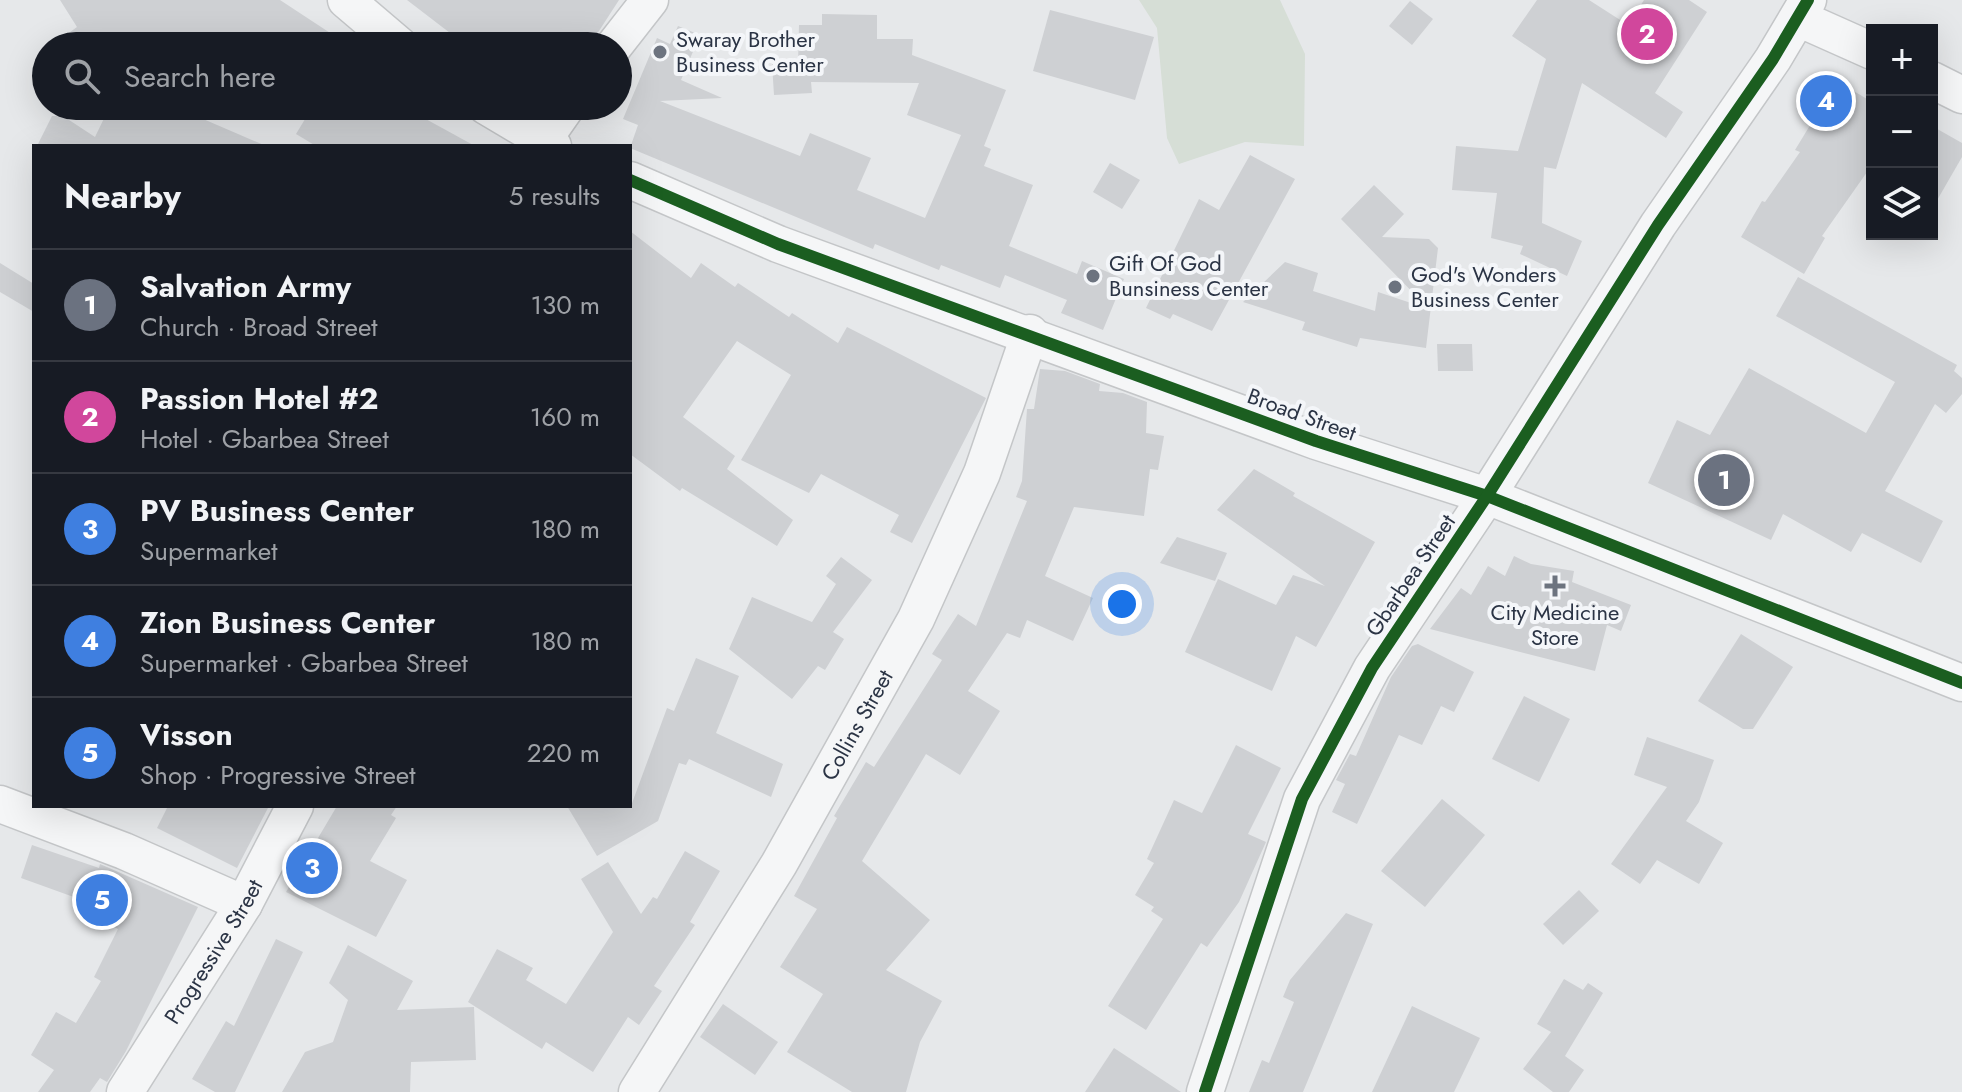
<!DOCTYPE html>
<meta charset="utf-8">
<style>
:root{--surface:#171b24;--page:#242831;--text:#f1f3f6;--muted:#9ea1a6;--line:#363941;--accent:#6c737f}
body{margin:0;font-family:Jost,sans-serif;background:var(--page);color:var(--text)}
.controls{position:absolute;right:24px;top:24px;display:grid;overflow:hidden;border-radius:0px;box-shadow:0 8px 32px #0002}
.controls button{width:72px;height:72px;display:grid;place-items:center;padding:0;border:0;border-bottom:2px solid var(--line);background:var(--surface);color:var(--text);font:40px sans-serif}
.you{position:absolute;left:1122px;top:604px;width:28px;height:28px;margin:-20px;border:6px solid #fff;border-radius:50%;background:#1a73e8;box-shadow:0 0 0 12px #1a73e833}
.badge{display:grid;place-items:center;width:52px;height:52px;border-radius:50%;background:var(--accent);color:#fff;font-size:26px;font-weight:700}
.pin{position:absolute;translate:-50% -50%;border:4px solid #fff;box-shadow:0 2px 8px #0006}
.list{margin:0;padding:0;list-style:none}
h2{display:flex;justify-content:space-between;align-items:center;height:104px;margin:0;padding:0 32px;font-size:34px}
h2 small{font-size:26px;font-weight:400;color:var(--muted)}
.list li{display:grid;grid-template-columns:52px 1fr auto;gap:24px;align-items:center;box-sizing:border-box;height:112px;padding:0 32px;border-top:2px solid var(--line)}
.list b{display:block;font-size:30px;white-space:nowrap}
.list p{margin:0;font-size:26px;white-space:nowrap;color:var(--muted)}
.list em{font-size:26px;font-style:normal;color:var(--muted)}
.icon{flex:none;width:44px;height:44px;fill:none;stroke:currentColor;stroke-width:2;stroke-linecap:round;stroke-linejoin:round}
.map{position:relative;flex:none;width:1962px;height:1092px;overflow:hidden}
.search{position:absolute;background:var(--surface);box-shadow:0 8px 32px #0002;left:32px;top:32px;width:600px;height:88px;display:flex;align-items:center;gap:20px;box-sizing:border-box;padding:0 28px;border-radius:44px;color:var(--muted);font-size:30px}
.panel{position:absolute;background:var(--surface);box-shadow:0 8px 32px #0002;left:32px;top:144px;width:600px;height:664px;border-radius:0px}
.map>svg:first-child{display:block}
.green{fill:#d6ded6}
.building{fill:#ced0d3}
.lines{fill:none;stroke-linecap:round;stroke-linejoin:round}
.minor-casing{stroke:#c4c6c8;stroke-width:39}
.minor{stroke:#f5f6f7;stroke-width:36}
.cycleway-casing{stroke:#f4f6f9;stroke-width:17}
.cycleway{stroke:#1b5e20;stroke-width:12}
.poi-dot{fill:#6c737f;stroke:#f4f6f9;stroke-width:3}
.labels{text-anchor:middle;stroke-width:8;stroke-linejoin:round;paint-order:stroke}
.poi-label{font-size:22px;fill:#2b3445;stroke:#f4f6f9;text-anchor:start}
.street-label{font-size:22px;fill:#2b3445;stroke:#f4f6f9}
</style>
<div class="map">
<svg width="1962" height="1092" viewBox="0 0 1962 1092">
<rect width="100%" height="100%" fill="#e6e8ea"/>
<path class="green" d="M1139,0h141l25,54 -1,92 -59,-4 -66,22 -12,-26 -10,-110z"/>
<g class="building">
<path d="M60,0h220l70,46h-299l26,-19z"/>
<path d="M407,0h212l-22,34 -4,12h-126z"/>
<path d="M1537,0h52l39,25 16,-25h45l18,12 -52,81 28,19 -17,26 -84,-55 -26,86 -12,-2 -2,56 40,18 -15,35 -47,-22 3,-8 -32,-8 6,-45 -45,-3 4,-44 62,5 28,-92 -34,-23z"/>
<path d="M1410,1l23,18 -21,26 -23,-19z"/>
<path d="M1050,10l104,27 -19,63 -102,-29z"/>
<path d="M822,14l55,1v24h36l-1,16 94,35 -22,56 7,3 -7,17 49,19 -24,61 68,28 5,-13 42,18 -21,51 -42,-17 6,-13 -62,-25 -5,13 -59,-23 -2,5 -64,-26 -2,5 -243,-101 8,-23 -15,-6 34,-81 13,6 8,-18 22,9 -19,45 41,18 -62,3 140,55 10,-23 61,25 -14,32 68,28 36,-83 -54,-20 12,-32 -108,-1 1,11 -38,2 -2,-31 26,-1 1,-38h23z"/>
<path d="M1837,81l35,21v63l-50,71 3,2 -21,36 -63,-37 21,-36 3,1 35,-50 -5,-2z"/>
<path d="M110,106h63l93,40h-229l15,-30h11l32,21z"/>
<path d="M313,106h89l73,40h-159l-20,-12z"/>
<path d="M1932,126l30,17v14l-30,52z"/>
<path d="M1250,155l45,24 -83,152 -39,-17 -3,5 -24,-11 53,-109 20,11z"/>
<path d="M1110,163l30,17 -18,29 -29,-17z"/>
<path d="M1374,185l30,29 -22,23 47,2 9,9 -12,100 -66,-10 -3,9 -55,-17 3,-8 -62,-20 42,-40 33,11 -5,18 62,20 3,-19 51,17 -88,-90z"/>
<path d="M630,231l61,47 10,-15 34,24 3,-4 51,34 3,-4 46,30 9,-16 139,71 -74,145 -22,-11 9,-17 -78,-41 -12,19 -68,-33 50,-85 -54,-34 -54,76 52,39 -8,13 66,51 -16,26 -95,-58 -2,3 -50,-37z"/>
<path d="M0,263l34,21v28l-34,-20z"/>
<path d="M1798,277l159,88 -3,6 8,7v16l-16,19 -11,-9 -50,87 58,30 -22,42 -59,-30 -11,19 -68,-38 -12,26 -123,-57 29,-63 33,15 39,-67 117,65 29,-51 -119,-66z"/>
<path d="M1437,344h35l1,27h-35z"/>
<path d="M1040,369l25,2 35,13 -1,7 24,2 24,9 -1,31 18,3 -6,34 -8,-1 -6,47 -70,-9 -29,69 48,22 -20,43 -46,-21 -7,18 -13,-5 -39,58 32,20 -40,64 -34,-21 -64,107 68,59 -44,50 56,31 -22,41 -14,50h-54l-65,-40 36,-58 -43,-27 37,-58 -23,-13 43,-78 -3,-2 32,-54 8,5 68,-107 -10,-6 26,-40 18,12 51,-125 -11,-4 6,-16 5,-72h7z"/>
<path d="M1254,469l41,24 -2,3 82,46 -59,105 -20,-11 -24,55 -87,-39 33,-73 58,26 17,-30 32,11 -108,-76z"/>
<path d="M1177,537l50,16 -12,28 -55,-18z"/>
<path d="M1514,556l17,8 43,7 -2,11 59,23 -10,26 -14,-6 -12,46 -165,-42 31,-41 10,7 17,-29 17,10z"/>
<path d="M841,557l31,23 -39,52 11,7 -19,31 -7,-4 -26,33 -63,-50 23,-52 60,25 24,-38 -10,-8z"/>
<path d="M1741,634l52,33 -40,62h-10l-45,-28z"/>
<path d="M1418,644l56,28 -20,40 -13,-6 -19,39 -23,-10 -42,89 -25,-12 13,-28 -9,-4 14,-26 6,2 35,-79 21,-31z"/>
<path d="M696,658l43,18 -23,57 67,31 -12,33 -82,-38 -3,6 -7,-2 -21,58 -61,35 -30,-50h64l36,-98 7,3z"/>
<path d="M1524,696l46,23 -31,63 -47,-23z"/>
<path d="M1647,737l67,23 -15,42 -13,19 37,22 -24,41 -42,-24 -17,24 -29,-20 56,-77 -33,-12z"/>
<path d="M1236,745l45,23 -33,66 18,8 -27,60 -32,45 -6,-4 -55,87 -38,-24 55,-87 -12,-8 3,-4 -19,-12 19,-32 -7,-4 27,-59 28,13z"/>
<path d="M1442,799l43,36 -60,72 -44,-36z"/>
<path d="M168,806h101l-32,62 -80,-40z"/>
<path d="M337,806h60l-6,9 5,3 -26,43 37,19 -31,57 -90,-45z"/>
<path d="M32,845l67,23 1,-4 98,43 -72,144 -19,31 -7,-4 -10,14h-52l16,-22 -23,-15 25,-43 20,11 25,-42 -7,-4 24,-48 -40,-21 4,-8 -61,-22z"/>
<path d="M685,851l35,20 -30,51 5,3 -41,61 8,5 -23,34 -11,-8 -35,55 -47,-30 -4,7 -74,-47 29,-53 36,19 -7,12 40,24 47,-72 -32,-53 27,-17 33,52 12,-17 4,2z"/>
<path d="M1579,890l20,21 -36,34 -20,-21z"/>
<path d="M1346,913l27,11 -70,168h-54l13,-32 7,3 25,-61 -11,-5 7,-17z"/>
<path d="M276,939l27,13 -68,140h-20l-23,-13 34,-58 8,5z"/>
<path d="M348,945l65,36 -16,29 77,-3 2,53 -65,2 -1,30h-128l23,-40 28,-10 15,-42 -19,-17z"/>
<path d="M1564,979l19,11 5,-7 15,10 -38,63 19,14 -15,22h-16l-30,-23 28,-37 -14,-8z"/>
<path d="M723,1004l55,38 -23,33 -55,-38z"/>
<path d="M1412,1006l68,32 -26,54h-82z"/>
<path d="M1114,1048l67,44h-96z"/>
</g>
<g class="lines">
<g class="minor-casing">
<g id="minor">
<path d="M346,0l54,46"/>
<path d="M1798,18l74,33"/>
<path d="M614,46l36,-46"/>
<path d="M1932,80l30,15"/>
<path d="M486,106l67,40"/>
<path d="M539,146l28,-40"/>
<path d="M630,180l148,64 538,197 171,55 475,187"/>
<path d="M0,804l124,47 120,53"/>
<path id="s1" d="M125,1092l119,-188 51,-98"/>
<path id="s2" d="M637,1092l142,-228 137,-245 66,-146 48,-140"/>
<path d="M1205,1092l97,-293 70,-131 115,-172 171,-271 115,-166 35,-59"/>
</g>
</g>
<use href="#minor" class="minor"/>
<g class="cycleway-casing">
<g id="cycleway">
<path d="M630,180l148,64 538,197 171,55 475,187"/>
<path d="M1205,1092l97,-293 70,-131 115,-172 171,-271 115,-166 35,-59"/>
</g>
</g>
<use href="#cycleway" class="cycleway"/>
</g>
<g class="poi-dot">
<circle cx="660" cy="52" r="8"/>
<circle cx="1093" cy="276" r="8"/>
<circle cx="1395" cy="287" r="8"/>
<path d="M1551 574h8v8h8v8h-8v8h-8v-8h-8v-8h8z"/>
</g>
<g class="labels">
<g class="poi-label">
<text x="676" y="47">Swaray Brother<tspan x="676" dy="25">Business Center</tspan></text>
<text x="1109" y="271">Gift Of God<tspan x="1109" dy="25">Bunsiness Center</tspan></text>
<text x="1411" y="282">God's Wonders<tspan x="1411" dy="25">Business Center</tspan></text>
<text x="1555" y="620" text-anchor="middle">City Medicine<tspan x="1555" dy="25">Store</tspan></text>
</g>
<g class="street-label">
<text transform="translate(1302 414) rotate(20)" y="8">Broad Street</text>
<text transform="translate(1410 575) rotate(-56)" y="8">Gbarbea Street</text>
<text dy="8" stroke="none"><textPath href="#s2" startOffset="428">Collins Street</textPath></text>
<text dy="8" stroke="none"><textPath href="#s1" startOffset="166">Progressive Street</textPath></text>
</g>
</g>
</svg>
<div class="controls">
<button>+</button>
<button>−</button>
<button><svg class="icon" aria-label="layers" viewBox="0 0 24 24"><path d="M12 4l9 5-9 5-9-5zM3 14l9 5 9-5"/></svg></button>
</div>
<div class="you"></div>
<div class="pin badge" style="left:1724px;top:480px;background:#6b7280">1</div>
<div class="pin badge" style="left:1647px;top:34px;background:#d1479c">2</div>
<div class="pin badge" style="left:312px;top:868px;background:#3f7fe0">3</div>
<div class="pin badge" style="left:1826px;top:101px;background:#3f7fe0">4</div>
<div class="pin badge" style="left:102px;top:900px;background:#3f7fe0">5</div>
<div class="search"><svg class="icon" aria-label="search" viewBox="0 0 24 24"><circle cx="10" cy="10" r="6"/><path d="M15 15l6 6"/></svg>Search here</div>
<section class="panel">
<h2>Nearby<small>5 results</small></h2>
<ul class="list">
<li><span class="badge" style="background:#6b7280">1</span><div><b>Salvation Army</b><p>Church · Broad Street</p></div><em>130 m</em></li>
<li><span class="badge" style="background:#d1479c">2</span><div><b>Passion Hotel #2</b><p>Hotel · Gbarbea Street</p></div><em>160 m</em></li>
<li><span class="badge" style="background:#3f7fe0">3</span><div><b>PV Business Center</b><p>Supermarket</p></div><em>180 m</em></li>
<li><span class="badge" style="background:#3f7fe0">4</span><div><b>Zion Business Center</b><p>Supermarket · Gbarbea Street</p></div><em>180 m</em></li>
<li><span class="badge" style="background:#3f7fe0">5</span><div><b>Visson</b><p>Shop · Progressive Street</p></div><em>220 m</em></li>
</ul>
</section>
</div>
